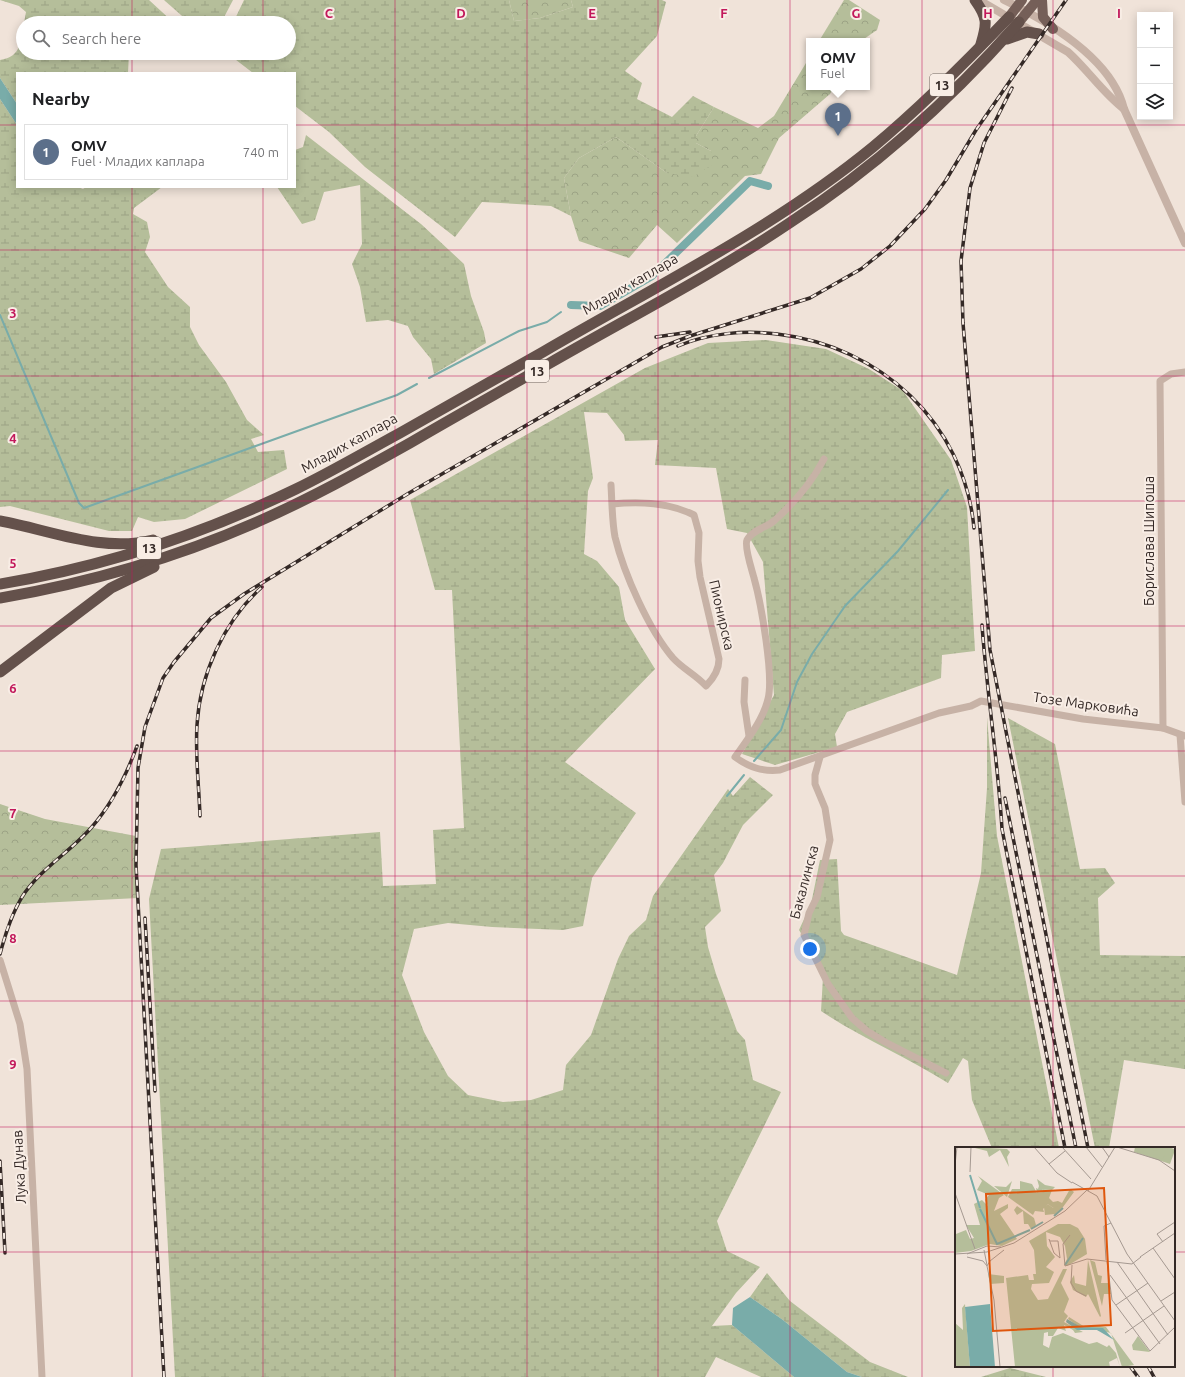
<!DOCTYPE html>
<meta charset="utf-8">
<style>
:root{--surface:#fff;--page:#f6f6f6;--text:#202124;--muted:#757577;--line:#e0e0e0;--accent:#7c3aed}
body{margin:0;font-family:Ubuntu,sans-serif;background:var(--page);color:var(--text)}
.controls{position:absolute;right:12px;top:12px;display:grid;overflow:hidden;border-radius:0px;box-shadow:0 2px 10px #0003}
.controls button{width:36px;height:36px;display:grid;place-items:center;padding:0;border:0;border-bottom:1px solid var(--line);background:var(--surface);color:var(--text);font:20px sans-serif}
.you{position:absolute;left:810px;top:949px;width:14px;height:14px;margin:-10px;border:3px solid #fff;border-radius:50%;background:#1a73e8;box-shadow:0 0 0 6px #1a73e833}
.badge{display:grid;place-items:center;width:26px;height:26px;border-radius:50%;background:var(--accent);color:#fff;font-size:13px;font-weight:700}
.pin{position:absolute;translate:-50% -33px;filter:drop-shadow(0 1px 2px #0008)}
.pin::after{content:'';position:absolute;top:21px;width:14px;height:12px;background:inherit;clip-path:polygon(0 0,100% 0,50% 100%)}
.popup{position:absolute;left:806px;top:38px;width:64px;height:52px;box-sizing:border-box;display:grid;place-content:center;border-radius:0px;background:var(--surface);filter:drop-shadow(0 1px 3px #0005);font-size:13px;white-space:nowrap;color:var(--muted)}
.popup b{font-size:15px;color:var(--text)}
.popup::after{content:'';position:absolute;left:50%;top:100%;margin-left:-8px;border:8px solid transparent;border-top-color:var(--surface)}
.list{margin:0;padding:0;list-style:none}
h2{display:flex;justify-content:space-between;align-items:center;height:52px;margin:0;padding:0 16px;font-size:17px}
h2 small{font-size:13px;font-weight:400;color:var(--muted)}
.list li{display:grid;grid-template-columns:26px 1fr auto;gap:12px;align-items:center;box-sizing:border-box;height:56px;margin:0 8px 8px;padding:0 8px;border:1px solid var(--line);border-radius:0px}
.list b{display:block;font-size:15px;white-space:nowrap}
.list p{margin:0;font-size:13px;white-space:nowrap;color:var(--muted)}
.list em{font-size:13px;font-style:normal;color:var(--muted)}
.icon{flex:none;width:22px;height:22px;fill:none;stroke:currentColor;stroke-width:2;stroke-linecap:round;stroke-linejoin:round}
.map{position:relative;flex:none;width:1185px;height:1377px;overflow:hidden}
.search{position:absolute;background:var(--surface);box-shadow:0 2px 10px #0003;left:16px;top:16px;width:280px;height:44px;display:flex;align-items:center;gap:10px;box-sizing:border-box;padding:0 14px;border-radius:22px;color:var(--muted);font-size:15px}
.panel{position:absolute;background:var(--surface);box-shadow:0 2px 10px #0003;left:16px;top:72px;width:280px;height:116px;border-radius:0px}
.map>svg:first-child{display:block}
.forest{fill:url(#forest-crowns)}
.wetland{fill:url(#wetland-marsh)}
.water{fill:#79aca9}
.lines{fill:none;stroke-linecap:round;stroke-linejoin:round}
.stream{stroke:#79aca9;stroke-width:2}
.canal{stroke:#79aca9;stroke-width:8}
.minor{stroke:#c7b2a6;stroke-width:7}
.tertiary{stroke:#c7b2a6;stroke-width:8}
.primary{stroke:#755f58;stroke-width:10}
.trunk{stroke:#64514b;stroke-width:11}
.rail-casing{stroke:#342926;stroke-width:3.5}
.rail{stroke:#f8ede5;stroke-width:2;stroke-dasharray:6;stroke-linecap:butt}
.grid{fill:none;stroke:#c2185b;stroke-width:1;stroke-opacity:0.55}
.labels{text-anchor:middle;stroke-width:4;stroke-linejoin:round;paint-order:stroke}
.shield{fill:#f8ede5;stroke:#6f645f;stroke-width:1}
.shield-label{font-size:13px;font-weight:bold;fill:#342926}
.street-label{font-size:14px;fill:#342926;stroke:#f8ede5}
.inset-river{fill:none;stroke:#79aca9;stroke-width:2}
.inset-road{fill:none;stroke:#a59991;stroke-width:1}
.view{fill:#df570d;fill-opacity:0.15;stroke:#df570d;stroke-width:2}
.inset-edge{fill:none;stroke:#342926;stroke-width:2}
.grid-label{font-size:13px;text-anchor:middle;font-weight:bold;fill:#c2185b;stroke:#f8ede5;stroke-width:4;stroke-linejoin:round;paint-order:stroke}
</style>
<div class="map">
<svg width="1185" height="1377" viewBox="0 0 1185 1377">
<defs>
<pattern id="forest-crowns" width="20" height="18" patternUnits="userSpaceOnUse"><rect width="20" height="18" fill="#b5be9a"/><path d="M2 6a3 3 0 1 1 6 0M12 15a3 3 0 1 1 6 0" fill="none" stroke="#9ca385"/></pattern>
<pattern id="wetland-marsh" width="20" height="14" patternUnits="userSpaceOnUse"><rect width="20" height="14" fill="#b5be9a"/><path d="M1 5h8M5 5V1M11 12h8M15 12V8" fill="none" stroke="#9ca385"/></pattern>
</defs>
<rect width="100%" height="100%" fill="#f0e3d9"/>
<g class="forest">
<path d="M509,0h62l2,7 -33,11 -26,3z"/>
<path d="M844,0h5l31,20 -3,10 -16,11h-42z"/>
<path d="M809,58v29h25l-4,7 -51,44 -18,36 -16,2 -68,67 -20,-18 -28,33 -50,-17 -8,-25 -7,-38 15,-20 37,-21 51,36 44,-22 -15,-8v-7l18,-29 44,21 16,-12z"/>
<path d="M0,804l45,15 91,17 2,62 -138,7z"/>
</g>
<g class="wetland">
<path d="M0,0h149l25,23h-150l2,-11 -7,-6z"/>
<path d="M164,0h69l-12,23h-31z"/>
<path d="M244,0h265l5,21 26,-3 33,-11 -2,-7h91l4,2 -9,34 -32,35 17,12 -5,16 35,18 21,-21 21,11 -18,29v7l15,8 2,13 -20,13 -26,-4 -51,-36 -37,21 -15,20 7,38 -20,-10 -69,-4 -27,35 -90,-70 -36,-35 -34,-26v-33h-42l-26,-20h62v-30h-56z"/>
<path d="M23,29v24h106l-1,20h-111v31l-17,-26v-18c19,-3 20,-14 23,-31z"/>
<path d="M0,99l17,26v62h61l5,2 3,-2h76l-28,21 -1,6 14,8 3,15 -5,15 23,35 22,20v20l9,18 27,37 21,38 17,15 -13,4 7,13 26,-2 3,19 -102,50 -31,3 -16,-5 -6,14h-23l-99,-25 -10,1z"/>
<path d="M306,135l115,89 43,40 7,32 13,36 2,11 -52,31 -3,-15 -18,-22 -5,-11 -20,-6 -22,2 -6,-35 -8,-23 10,-20 -2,-59 -36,7 -9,28 -13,4 -25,-37h18v-37l8,-3z"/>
<path d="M766,340l60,9 43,20 34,22 48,69 16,47 8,144 -33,4 -1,23 -94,34 -12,22 2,13 -62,18 -33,-11 32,-59 -11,-133 -16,-29 -20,-4 -11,-61 -61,-3 3,-25 -33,1 -1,-6 -17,-22 -23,-1 9,66 -5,13 -4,63 13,7 22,26 6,33 30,49 -90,93 71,51 -44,65 -9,48 -20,4 -71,-3 -44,-4 -34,6 -12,46 22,57 24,44 20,19 35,7 28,-2 32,-10 3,-25 25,-30 27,-76 11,-23 17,-16 7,-24 75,-107 5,7 17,-19 23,18 -30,30 -20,38 -9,12 7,36 -16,16 3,20 8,27 21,57 8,9 8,40 28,12 -64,129 10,30 33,16 -24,26 -24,33 20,-1 62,52h-33l-45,-20 -11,20h-530l-26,-478 12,-50 219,-17 3,54 53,-2 -3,-54 31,-2 -12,-238h-17l-25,-90 235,-132 63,-25z"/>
<path d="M987,717l10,119 62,312h-67l-20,-48 -4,-39 -5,-3 -15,25c-41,-26 -87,-45 -127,-72l2,-34 -13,-29 -11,-18 12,-26 9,-44 17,-1 4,72 3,4 113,40 24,-102 6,-85z"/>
<path d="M1008,718l47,26 25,125 25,-1 10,15 -17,15 2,57 85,1v113l-61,-9 -15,88h-14z"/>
<path d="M767,1273l23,28 80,61 38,15h-46l-15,-5 -64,-52 -33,-23z"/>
<path d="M1010,1368l36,9h-65z"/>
</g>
<g class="water">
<path d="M0,78l17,26v21l-17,-26z"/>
<path d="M750,1297l33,23 64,52 15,5h-68l-62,-52 1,-17z"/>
</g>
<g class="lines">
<g class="stream">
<path d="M0,315l79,188 5,5 313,-113 20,-11"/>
<path d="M429,378l90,-47 28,-9 14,-10"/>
<path d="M754,761l27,-31 16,-48 15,-28 33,-48 53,-55 50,-61"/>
<path d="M727,796l17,-21"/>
</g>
<path class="canal" d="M571,305l29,1 52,-30 98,-95 18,5"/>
<g class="minor">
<path d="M824,459c-12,23 -30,44 -50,62 -7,6 -23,10 -27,19 -3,7 5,30 7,38 7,25 20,98 14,121 -5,21 -21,41 -33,58 14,10 27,15 45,13l159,-57 32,-7 10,-5 102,18 80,9 22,8"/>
<path d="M611,485c1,17 1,36 4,52 9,37 34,93 58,121 10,11 23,17 33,28 8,-8 13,-16 13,-27l-19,-82 -2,-16 1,-28 -5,-18c-24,-12 -55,-14 -82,-11"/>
<path d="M745,680l-1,22 5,34"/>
<path d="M1163,728l-3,-347 11,-7 14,-2"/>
<path d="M1180,735l5,67"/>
<path d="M820,757l-5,18v9l10,24 5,32 -13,57 -8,16 -5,22 24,49 24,34 15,13 18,11 61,31"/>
<path d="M0,960l20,64 7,45 15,308"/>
</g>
<g class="tertiary">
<path d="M979,0l89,52c20,18 35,41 56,57"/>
<path d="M1004,0c43,21 108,59 120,109l61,134"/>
</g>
<g class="primary">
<path d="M1042,0l1,17 10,12"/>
<path d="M1009,17l13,-17"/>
<path d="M1019,22l18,-22"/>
</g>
<g class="trunk">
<path d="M975,0c13,18 12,24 6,44"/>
<path d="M1007,39l20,-7 12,2"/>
<path d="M0,521c50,9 102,32 153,19"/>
<path d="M0,584c102,-17 203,-50 296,-95 35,-17 69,-37 104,-56 47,-27 95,-54 143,-81 111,-65 230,-123 330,-205 48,-40 93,-85 136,-130"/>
<path d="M0,598c88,-15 175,-40 257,-76 53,-23 103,-51 153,-79 46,-27 93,-53 140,-80 80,-46 164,-89 241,-141 85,-55 161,-124 228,-200"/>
<path d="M0,672l111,-84 43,-21"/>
</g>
<g class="rail-casing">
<g id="rail">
<path d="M1012,88l-28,55 -14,45 -9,73 2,62 27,327 98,498"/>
<path d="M656,337l34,-5"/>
<path d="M678,346c31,-13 67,-16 99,-12 103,12 187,88 197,194"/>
<path d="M982,625c5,69 16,136 20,204l63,319"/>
<path d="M1005,798l71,350"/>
<path d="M200,816c-1,-30 -5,-61 -3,-91 3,-51 27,-104 65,-138"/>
<path d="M145,918l10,173"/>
<path d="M0,954c5,-19 11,-39 22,-57 17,-27 48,-45 69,-69 22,-25 35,-52 46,-82"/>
<path d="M0,1161l5,92"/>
<path d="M1130,1366l8,11"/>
<path d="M1148,1366l6,11"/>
<path d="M164,1377l-28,-512 2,-97 7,-41 18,-49 11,-16 37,-44 33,-24 165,-101 253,-146 28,-11 120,-38 51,-29 29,-23 35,-37 21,-29 30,-50 90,-130"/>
</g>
</g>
<use href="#rail" class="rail"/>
</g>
<path class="grid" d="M132,0v23M263,0v23M395,0v1377M527,0v1377M658,0v1377M790,0v1377M922,0v1377M1053,0v1148M132,53v20M263,53v20M0,125h17M295,125h890M132,187v1190M263,187v1190M0,250h1185M0,376h1185M0,501h1185M0,626h1185M0,751h1185M0,876h1185M0,1001h1185M0,1127h1185M0,1252h956M1174,1252h11M1053,1366v11"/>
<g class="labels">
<g class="shield">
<rect x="930" y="74" width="24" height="22" rx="3"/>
<rect x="525" y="360" width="24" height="22" rx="3"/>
<rect x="137" y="537" width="24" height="22" rx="3"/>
</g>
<g class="shield-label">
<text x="942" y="90">13</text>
<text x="537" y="376">13</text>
<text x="149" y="553">13</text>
</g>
<g class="street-label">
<text transform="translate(630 284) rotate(-30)" y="5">Младих каплара</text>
<text transform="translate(349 443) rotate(-29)" y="5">Младих каплара</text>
<text transform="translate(1149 541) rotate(-90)" y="5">Борислава Шипоша</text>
<text transform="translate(722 615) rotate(77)" y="5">Пионирска</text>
<text transform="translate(1086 704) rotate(8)" y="5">Тозе Марковића</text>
<text transform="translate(804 882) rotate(-75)" y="5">Бакалинска</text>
<text transform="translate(19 1167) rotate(-93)" y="5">Лука Дунав</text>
</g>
</g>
<g transform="translate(955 1147)">
<rect width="220" height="220" fill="#f0e3d9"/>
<path d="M16,0l36,2 3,3 -3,5 2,10 -9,-17 -11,7 -2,-6zM82,32l8,6 10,2 -3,3 -10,-1 1,3 -6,1 -1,-5 2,1 1,-3zM115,42l4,3 -11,15 -8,7 -10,1 -1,-8 4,-3 5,4 5,-7 4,2zM33,127l16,2v7l-14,1zM10,157l5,63h-14l-1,-44 8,7 -1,-22zM183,189l12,16 -17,-2 -1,-5z" fill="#b5be9a"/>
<path d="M23,29l26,19 -5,3 -5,13 14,-7v4l-8,6 17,25 -15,7 -12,-2 -19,7 -16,2v-23l1,4 10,-4 4,9 4,-1 -8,-13h14l-6,-21 8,-4 6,6 -3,-6 4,-5 -12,-5 5,-9zM57,34l-5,16 -13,-11 12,1zM65,34l12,3 5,9 6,-1 -1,-3 10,1 -3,8 4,4 5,-1v5l-5,2 -5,-4 -5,5 1,3 -9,-1 -2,4 -25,-18 4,-8h8zM62,59l17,12 2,7 -5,4 -3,-5h-4l-1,-13 -6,4 -3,-5zM103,77h12l8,4 7,11 2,15 -20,12 -3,-1 3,-6 -2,-13 -5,-9 -14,-5 1,14 8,11 -9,10 8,5 -5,11 -17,1 -1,5 7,11 10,-1 15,-30h4l-6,14 8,16 -5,13 4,4 -4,6 19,10 -8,1 -2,-3 -9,-5 2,6 -8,-3 -5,8h-5v-4l-4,1 -1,12 6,3 3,-11 11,-4 26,11 8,-2 10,5 2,-2 7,8 4,14 -3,-9 -8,4 1,5h-95l-9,-89 22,-3 1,5h5l-1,-6h3l-2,-24 -5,-9zM133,113l13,56 -1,1 -12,-23 -2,3 -13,-7 -3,-8 4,-7 1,8 11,3zM135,113l5,2 3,13 4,1 -1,7h8l2,11h-7l-2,12zM114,170l16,10 9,-2 12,2 28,38 -12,2 -11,-34 -33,-7 -10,-7z" fill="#b5be9a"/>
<path d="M180,0h34l5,2v4l-4,11 -36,-12z" fill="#b5be9a"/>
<path d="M201,0h12l-5,12 -10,-3 1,-6 4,1z" fill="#b5be9a"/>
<path d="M35,157l5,63h-25l-5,-60zM112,172l14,8 22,1 11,12 -17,-10h-20l-11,-8z" fill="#79aca9"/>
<path class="inset-river" d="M15,28l10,33M25,62l17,35 33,-14M99,69l9,-8M76,82l12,-7M110,118l18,-27"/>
<path class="inset-road" d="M79,0l23,26 15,10M107,0l29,32M131,0l16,20M147,0l7,10M162,0l42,13 16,11M94,17l16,-13M0,18l2,-18M15,25l1,-25M117,35l25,14 30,58 48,67M133,44l27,-44M0,46l20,56M115,88l-7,9 2,22 22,-7 45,5 9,-7M94,92l5,14 6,5M95,94h8l2,17M208,95l-6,-8 18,-12M198,101l22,31M29,103l3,15M0,107l32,-2 27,-9 51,-32 22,-21M12,107l20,-8 14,1M12,110l16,4 4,5M185,110l35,-24M151,113l-2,-34 7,-3M152,114l5,39 38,51 25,-24M162,115l51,73M117,118l-1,18 5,8 10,5M32,119l7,34 6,67M32,119l3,-5 14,-11M155,128l50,69M206,154l14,-9M161,158l32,-22M170,186l39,-27"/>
<path class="view" d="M149,41l7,137 -118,6 -7,-137z"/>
<rect width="220" height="220" class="inset-edge"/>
</g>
<g class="grid-label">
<text x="329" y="18">C</text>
<text x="461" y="18">D</text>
<text x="592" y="18">E</text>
<text x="724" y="18">F</text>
<text x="856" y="18">G</text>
<text x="988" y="18">H</text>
<text x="1119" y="18">I</text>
<text x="13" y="318">3</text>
<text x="13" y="443">4</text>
<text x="13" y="568">5</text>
<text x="13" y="693">6</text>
<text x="13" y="818">7</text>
<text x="13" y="943">8</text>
<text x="13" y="1069">9</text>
</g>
</svg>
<div class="controls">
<button>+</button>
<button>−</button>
<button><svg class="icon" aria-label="layers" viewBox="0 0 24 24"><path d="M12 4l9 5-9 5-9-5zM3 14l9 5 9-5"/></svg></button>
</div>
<div class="you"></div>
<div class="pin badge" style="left:838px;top:136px;background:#5c6f8a">1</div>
<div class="popup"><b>OMV</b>Fuel</div>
<div class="search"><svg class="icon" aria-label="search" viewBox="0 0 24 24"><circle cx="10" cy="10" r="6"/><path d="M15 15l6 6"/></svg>Search here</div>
<section class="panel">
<h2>Nearby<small></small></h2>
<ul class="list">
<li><span class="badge" style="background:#5c6f8a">1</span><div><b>OMV</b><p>Fuel · Младих каплара</p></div><em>740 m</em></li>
</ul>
</section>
</div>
